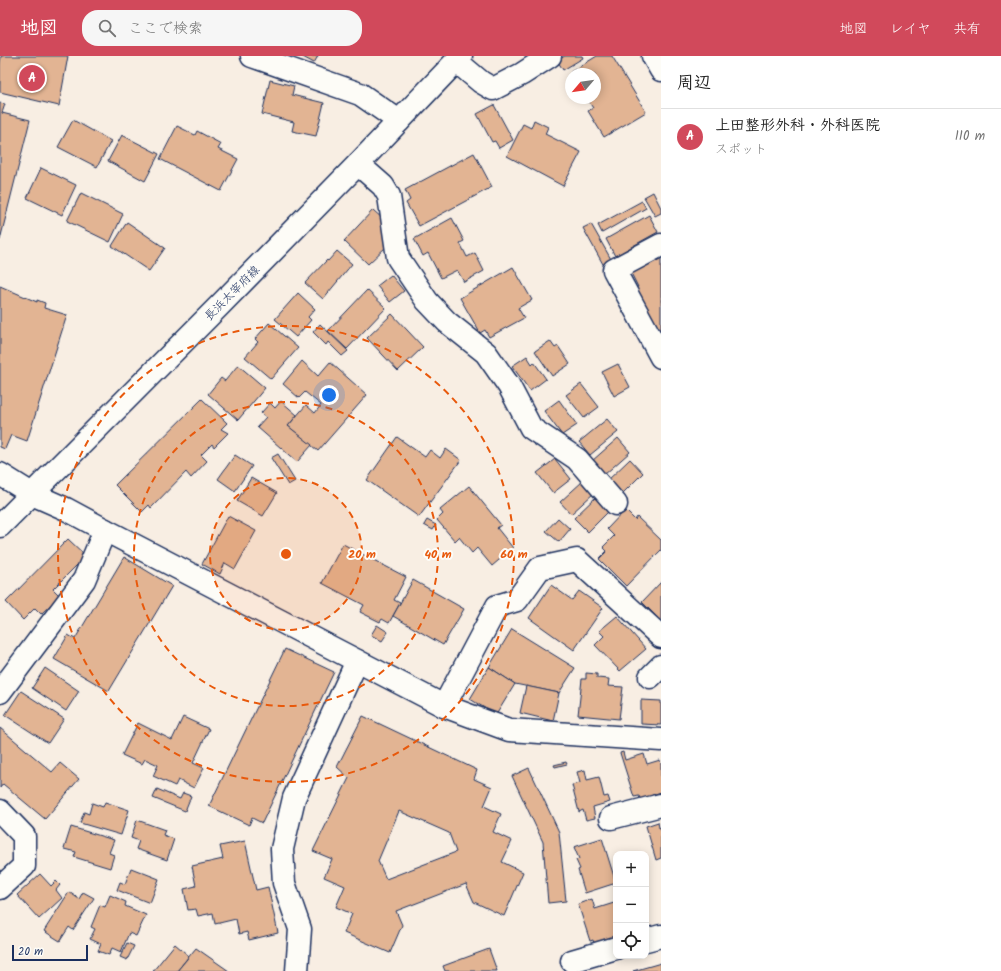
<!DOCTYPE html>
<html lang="ja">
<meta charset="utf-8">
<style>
:root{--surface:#fff;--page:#f6f6f6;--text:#222;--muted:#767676;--line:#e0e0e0;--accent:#d1495b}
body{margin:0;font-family:Kalam,"Klee One",sans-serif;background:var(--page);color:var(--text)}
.controls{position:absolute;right:12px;bottom:12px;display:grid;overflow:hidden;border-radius:8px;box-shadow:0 2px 10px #0003}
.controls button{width:36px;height:36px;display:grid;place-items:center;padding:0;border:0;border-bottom:1px solid var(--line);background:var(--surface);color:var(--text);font:20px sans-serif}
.compass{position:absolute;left:565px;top:12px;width:36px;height:36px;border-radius:50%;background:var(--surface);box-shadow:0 2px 10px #0003;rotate:241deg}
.scale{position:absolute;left:12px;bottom:10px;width:76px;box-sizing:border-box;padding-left:4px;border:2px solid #1b2f5e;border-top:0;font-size:11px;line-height:14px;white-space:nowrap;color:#1b2f5e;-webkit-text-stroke:3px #fdfcf7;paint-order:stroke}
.you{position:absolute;left:329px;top:339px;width:14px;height:14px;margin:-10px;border:3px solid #fff;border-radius:50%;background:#1a73e8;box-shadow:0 0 0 6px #1a73e833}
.badge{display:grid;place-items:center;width:26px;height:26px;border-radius:50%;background:var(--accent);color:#fff;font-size:13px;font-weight:700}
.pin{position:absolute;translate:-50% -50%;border:2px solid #fff;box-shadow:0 1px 4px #0006}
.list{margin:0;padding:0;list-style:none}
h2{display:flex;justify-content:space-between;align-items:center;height:52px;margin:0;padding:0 16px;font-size:17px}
h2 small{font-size:13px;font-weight:400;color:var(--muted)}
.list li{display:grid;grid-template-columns:26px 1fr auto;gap:12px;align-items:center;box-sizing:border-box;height:56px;padding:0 16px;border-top:1px solid var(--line)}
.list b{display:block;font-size:15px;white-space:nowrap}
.list p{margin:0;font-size:13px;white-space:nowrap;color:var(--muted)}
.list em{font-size:13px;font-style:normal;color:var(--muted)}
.icon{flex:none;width:22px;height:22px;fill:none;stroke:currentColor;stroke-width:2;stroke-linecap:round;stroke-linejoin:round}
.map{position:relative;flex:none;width:661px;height:915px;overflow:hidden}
header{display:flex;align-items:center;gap:24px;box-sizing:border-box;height:56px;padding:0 20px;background:var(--accent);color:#fff}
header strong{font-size:19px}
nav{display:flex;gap:22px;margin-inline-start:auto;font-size:14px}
.search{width:280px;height:36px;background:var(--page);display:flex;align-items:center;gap:10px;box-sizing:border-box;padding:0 14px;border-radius:16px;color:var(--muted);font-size:15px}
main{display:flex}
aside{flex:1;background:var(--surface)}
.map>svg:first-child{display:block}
.building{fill:#e2b493;stroke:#1b2f5e;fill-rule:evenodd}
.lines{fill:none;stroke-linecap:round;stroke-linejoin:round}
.street-casing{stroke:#1b2f5e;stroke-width:25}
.secondary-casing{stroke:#1b2f5e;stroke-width:25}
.street{stroke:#fdfcf7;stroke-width:22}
.secondary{stroke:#fdfcf7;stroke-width:22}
.ring{fill:none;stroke:#e8590c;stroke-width:2;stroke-dasharray:7 5}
.labels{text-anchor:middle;stroke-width:4;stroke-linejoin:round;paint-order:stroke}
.street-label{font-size:12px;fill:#1b2f5e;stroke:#fdfcf7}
.centre{fill:#e8590c;stroke:#fdfcf7;stroke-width:2}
.ring-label{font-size:12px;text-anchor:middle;font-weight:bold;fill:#e8590c;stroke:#fdfcf7;stroke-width:4;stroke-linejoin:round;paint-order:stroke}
</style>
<header>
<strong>地図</strong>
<div class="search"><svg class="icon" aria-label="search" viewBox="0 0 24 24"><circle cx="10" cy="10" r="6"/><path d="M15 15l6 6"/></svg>ここで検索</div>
<nav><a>地図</a><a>レイヤ</a><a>共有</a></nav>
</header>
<main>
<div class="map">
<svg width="661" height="915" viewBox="0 0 661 915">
<rect width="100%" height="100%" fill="#f8eee3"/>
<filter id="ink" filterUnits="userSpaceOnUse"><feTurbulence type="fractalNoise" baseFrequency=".025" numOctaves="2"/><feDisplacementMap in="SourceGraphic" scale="8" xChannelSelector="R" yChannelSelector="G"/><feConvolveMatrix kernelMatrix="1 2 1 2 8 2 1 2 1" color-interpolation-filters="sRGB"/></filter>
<g filter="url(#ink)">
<g class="building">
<path d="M1,0h67l-9,50 -59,-14v-28z"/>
<path d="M301,0h17l-4,7z"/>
<path d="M565,0h17l1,2 -20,12 -6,-10z"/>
<path d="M597,0h15l34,56 -42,25 -16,-26 5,-3 -7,-10h9v-24h-23l-1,-2z"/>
<path d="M270,24l24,6 -2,9 32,8 -8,33 -24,-5 2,-9 -32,-8z"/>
<path d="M0,47l5,1 -3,9 28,7 -30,120z"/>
<path d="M494,49l19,35 -14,8 -4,-7 -3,1 -15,-28z"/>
<path d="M73,64l38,21 -14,26 -39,-20z"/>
<path d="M534,64l14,7 -3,7 36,18 -18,34 -56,-30 16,-32 8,4z"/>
<path d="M177,70l18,9 2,-4 24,13 -3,5 20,10 -17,32 -61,-32z"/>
<path d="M122,79l37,19 -14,27 -37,-20z"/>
<path d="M474,97l18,34 -73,39 -13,-23 4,-3 -5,-10z"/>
<path d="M41,112l35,17 -14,30 -35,-17z"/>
<path d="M653,136l8,16v5l-6,3 -11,-19z"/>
<path d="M81,137l42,21 -13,28 -43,-21z"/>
<path d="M642,145l4,7 -44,25 -4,-8z"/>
<path d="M373,154l10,9 4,27 -19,18 -24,-23z"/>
<path d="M649,159l9,17 -43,24 -9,-17z"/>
<path d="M452,162l12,23 -4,2 7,14 8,-4 9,18 -20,11 -7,-12 -16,8 -13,-25 -5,3 -9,-17z"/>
<path d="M127,166l38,26 -16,23 -37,-25z"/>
<path d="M591,168l21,37 -8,5 -21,-38z"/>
<path d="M337,195l15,13 -29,35 -18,-16 22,-23 1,1z"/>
<path d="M661,201v74l-3,-1 -23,-42 3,-1 -7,-14z"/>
<path d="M513,211l19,33 -14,8 6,10 -35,19 -4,-7 -5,3 -20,-35z"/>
<path d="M391,219l13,16 -14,11 -13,-16z"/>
<path d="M0,230l37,16v-2l8,3 -1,5 23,7 -40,126 -16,-6 -6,14 -5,-2z"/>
<path d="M367,234l19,18 -39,41 -19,-18z"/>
<path d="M298,237l17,16 -7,8 3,3 -15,17 -21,-18z"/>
<path d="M392,258l31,33 -25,24 -31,-33z"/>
<path d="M269,267l29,25 -27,31 -26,-22 13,-15 -3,-3z"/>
<path d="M320,268l28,27 -6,5 -14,-14 -2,3 -13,-13z"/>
<path d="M550,285l5,7 3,-2 12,18 -18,12 -17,-25z"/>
<path d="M527,300l5,8 2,-2 12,17 -16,12 -18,-25z"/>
<path d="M302,305l16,15 12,-14 37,33 -49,56 -30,-25 18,-21 9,8 6,-8 -16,-13 -6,6 -16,-14z"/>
<path d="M618,308l12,23 -16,9 -12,-24z"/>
<path d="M238,309l27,23 -27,32 -30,-26 13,-16 4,3z"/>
<path d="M581,328l18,23 -15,11 -18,-23z"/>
<path d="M202,343l25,24 -6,6 7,4 -14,14 -2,-3 -11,11 6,6 -16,17 -5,-6 -35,36 -2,-3 -7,7 -27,-27z"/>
<path d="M559,344l18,25 -15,10 -18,-24z"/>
<path d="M281,345l16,14 -9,11 24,19 -15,17 -40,-35 9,-10 -5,-4 9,-10 5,5z"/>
<path d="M607,363l11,13 -28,23 -11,-13z"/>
<path d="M397,381l28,20 5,-7 10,8 6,-9 15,11 -42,57 -52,-37z"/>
<path d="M618,382l12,14 -26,23 -12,-14z"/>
<path d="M278,398l17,27 -7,4 -17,-27z"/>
<path d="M235,399l17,11 -17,25 -17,-12z"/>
<path d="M555,403l16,20 -18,14 -16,-20z"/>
<path d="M630,403l13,14 -23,23 -14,-14z"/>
<path d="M251,422l26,15 -14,23 -26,-15z"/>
<path d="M583,425l11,12 -23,21 -11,-12z"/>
<path d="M469,430l32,39 -4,3 16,20 -21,18 -15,-18 -5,5 -13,-16 -4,4 -18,-21 6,-6 -3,-4z"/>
<path d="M598,439l13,14 -23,23 -14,-14z"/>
<path d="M625,454l10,10 2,-3 24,23v10l-35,36 -27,-27 8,-8 -4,-4 11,-11 -7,-7z"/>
<path d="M228,460l28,15 -21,38 -10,-6 -5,11 -18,-10z"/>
<path d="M558,462l12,11 -11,13 -13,-11z"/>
<path d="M427,464l9,5 -3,5 -9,-5z"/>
<path d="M68,483l18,17 -33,33 7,7 -19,18 -6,-6 -12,12 -17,-18z"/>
<path d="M343,488l63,33 -12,23 6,3 -11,20 -7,-4 -2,3 -20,-10 4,-7 -42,-22z"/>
<path d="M124,501l48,29 -63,105 -55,-32 14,-24 7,4z"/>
<path d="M413,524l51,29 -21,36 -50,-29z"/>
<path d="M661,526v39l-19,-19z"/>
<path d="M551,529l21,15 7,-9 24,17 -29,42 -45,-32z"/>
<path d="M617,560l29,33 -26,22 -25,-26 9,-9 -5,-5z"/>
<path d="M377,569l11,7 -6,9 -11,-6z"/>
<path d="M512,573l63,39 -16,25 -44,-9 -26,-17z"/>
<path d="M285,593l49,23 -72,151 -10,-5 -3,7 -40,-19z"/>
<path d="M489,611l26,17 -19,31 -26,-16z"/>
<path d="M45,612l34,23 -13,20 -34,-23z"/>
<path d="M586,617l11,1v4l12,1 -1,7 15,1 -4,32 -41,-4 4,-36h4z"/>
<path d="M526,630l33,7 -6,28 -33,-8z"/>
<path d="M21,635l43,28 -16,24 -43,-28z"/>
<path d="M641,644l20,1v24l-20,-1z"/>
<path d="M363,660l114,54 -3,9 18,8 -8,19 17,8 -8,18 19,9 -10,21 21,10 -19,44 -30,-14 -8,-18 -70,27 6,14 -12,28 -46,-20 8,-19 -16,-7 9,-21 -21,-9 8,-18 -19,-8 36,-73 -12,-11zM399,755l50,22 7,19 -70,27 -8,-18z"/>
<path d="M183,661l26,12 -16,34 11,5 -10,20 -16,-8 -3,6 -22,-10 5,-11 -13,-6 -3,5 -20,-9 16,-32 34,17z"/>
<path d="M0,672l52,44 8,-9 19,16 -34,40 -42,-35 -3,4z"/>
<path d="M623,696l2,8 19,-6 3,10 13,-4 1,5v27l-9,3 1,5 -11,3 -3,-7 -5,1 -14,-44z"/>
<path d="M566,706l1,2 -12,3 -1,-2z"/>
<path d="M529,712l30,64 7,69 -18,2 -5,-61 -31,-66z"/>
<path d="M585,714l2,10 12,-3 5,20 4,-1 2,6 -17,5 2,11 -9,2 -3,-10 -4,2 -7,-27 8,-2 -3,-11z"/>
<path d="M157,733l23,10 3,-6 8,3 -6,15 -32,-13z"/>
<path d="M105,746l24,8 -8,25 -41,-12 4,-11 5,2 3,-11 11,4z"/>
<path d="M137,764l28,10 -2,5 11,4 -7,21 -31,-11 3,-8 -8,-3z"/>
<path d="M658,766l1,6 2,-1v31l-5,2 -10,-34z"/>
<path d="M71,771l43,13 -5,13 5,2 -4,13 -36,-11 2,-5 -12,-3z"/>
<path d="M602,782l14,45 -31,10 -7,-23 2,-1 -4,-9 3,-1 -5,-12z"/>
<path d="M245,785l11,49 12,-3 10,46 -29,7 -2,-8 -8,2 -3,-15 -21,5 -2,-11 -15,3 -2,-7 -8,1 -4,-21 12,-3 -4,-20 31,-7 -3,-13z"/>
<path d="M131,812l28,11 -9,24 -33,-13 3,-8 5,2z"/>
<path d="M40,818l11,12 5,-5 4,4 -4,5 6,8 -23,21 -22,-24z"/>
<path d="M69,836l10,7 4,-7 11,6 -21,32 -4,-3 -9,14 -16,-10z"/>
<path d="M110,839l16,7 -1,4 21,9 -10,21 -7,-3 -8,19 -9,-4 -3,7 -11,-4 3,-7 -11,-5 5,-10 -4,-2 9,-22 5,2z"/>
<path d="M592,843l3,10 19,-6 2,6v13h-1l1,18 -21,6 -2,-6 -3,1 -12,-37z"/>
<path d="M127,887l7,3 -7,14 -7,-3z"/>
<path d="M175,888l14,12 -12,15h-24z"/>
<path d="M196,892l33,23h-52z"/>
<path d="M489,893l8,22h-52l-2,-5z"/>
<path d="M661,907v8h-28z"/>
</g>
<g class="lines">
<g class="street-casing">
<g id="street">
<path d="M252,0l108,38 39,27"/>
<path d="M653,0l8,14"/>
<path d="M456,5l25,21 12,7 29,-15 28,-18"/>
<path d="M358,108l25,22 6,10 9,62 29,43 20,21 39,31 23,33 22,42 46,31 39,45"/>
<path d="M661,189l-47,25 47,87"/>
<path d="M0,418l32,20 34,15 39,21 339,176 65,24 152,10"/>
<path d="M650,621l11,-11"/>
<path d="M0,636l84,-112 21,-50"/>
<path d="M444,650l53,-100 20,-6 23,-32 37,-8 84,77"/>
<path d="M0,755l24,25v30l-24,22"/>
<path d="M611,762l50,-13"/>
<path d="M646,884l15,-4"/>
<path d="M572,905l44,-13"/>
<path d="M297,915l3,-42 -16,-46 -2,-34 12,-51 63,-137"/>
</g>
</g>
<g class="secondary-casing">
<path id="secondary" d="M0,470l219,-220 139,-142 103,-108"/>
</g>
<use href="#street" class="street"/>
<use href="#secondary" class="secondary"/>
</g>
</g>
<circle cx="286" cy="498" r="76" fill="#e8590c" fill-opacity=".12"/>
<g class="ring">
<circle cx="286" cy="498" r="76"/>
<circle cx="286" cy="498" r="152"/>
<circle cx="286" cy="498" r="228"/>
</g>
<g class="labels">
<g class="street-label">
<text transform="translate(232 237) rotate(-45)" y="4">長浜太宰府線</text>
</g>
</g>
<circle cx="286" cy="498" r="6" class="centre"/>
<g class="ring-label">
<text x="362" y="502">20 m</text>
<text x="438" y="502">40 m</text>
<text x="514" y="502">60 m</text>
</g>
</svg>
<div class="controls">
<button>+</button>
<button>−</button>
<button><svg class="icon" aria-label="locate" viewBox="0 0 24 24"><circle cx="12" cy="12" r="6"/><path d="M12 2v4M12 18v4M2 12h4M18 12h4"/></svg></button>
</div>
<svg class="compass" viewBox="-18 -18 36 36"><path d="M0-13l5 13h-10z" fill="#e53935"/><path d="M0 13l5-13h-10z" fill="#767676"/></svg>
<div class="scale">20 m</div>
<div class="you"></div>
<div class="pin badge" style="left:32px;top:22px">A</div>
</div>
<aside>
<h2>周辺<small></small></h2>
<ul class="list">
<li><span class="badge">A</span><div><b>上田整形外科・外科医院</b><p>スポット</p></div><em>110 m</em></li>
</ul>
</aside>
</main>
